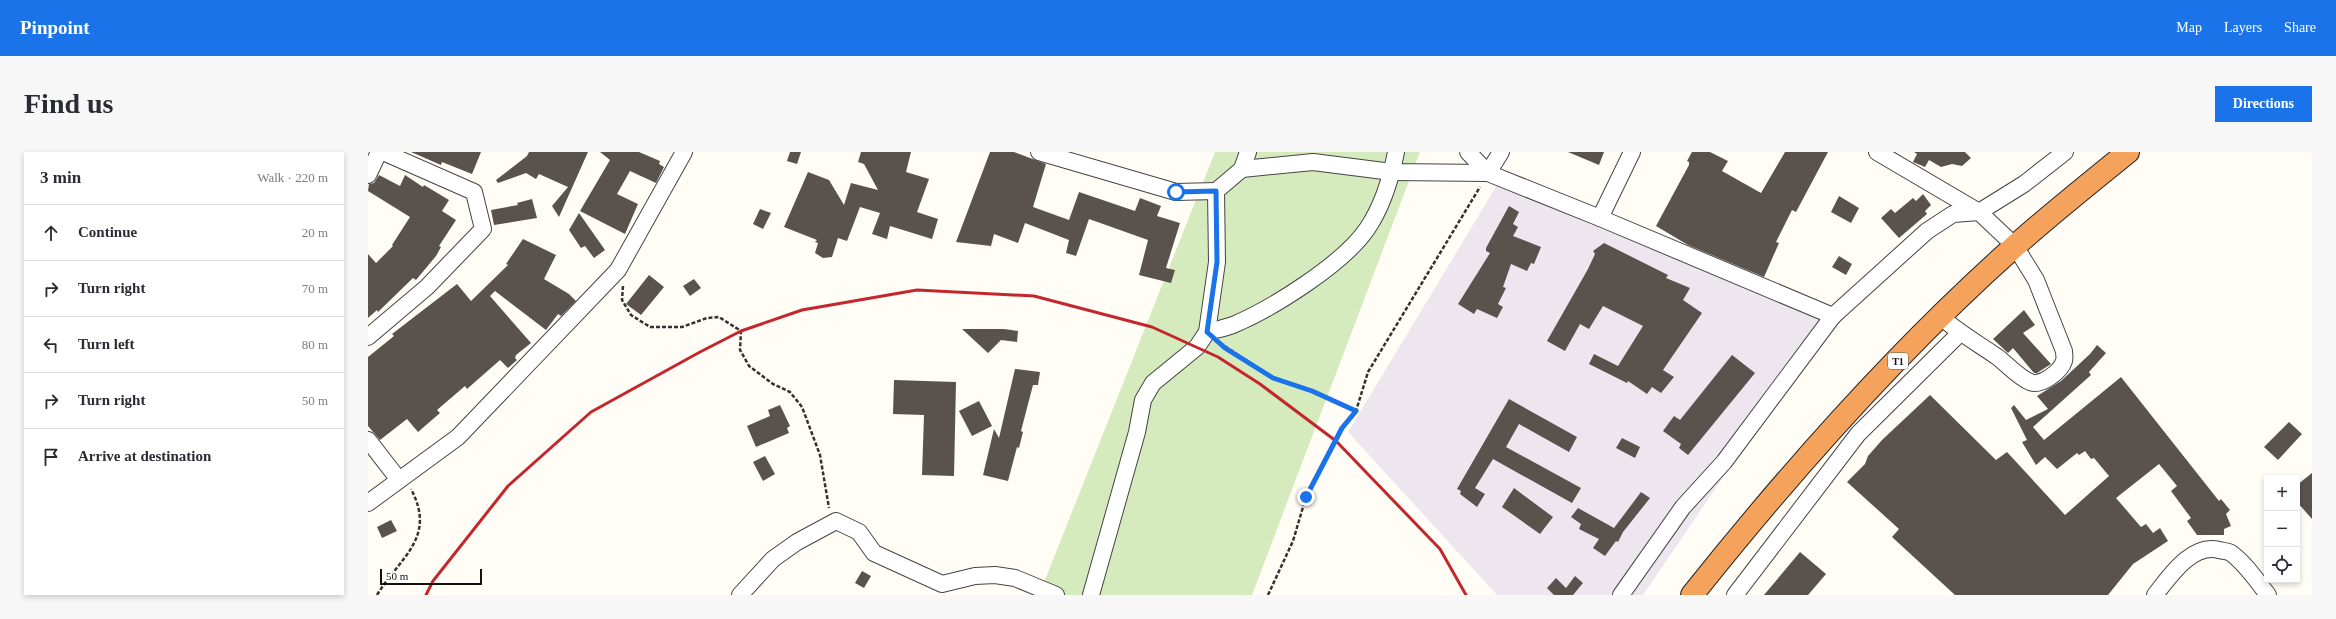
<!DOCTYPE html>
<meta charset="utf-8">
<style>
:root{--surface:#fff;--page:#f7f7f7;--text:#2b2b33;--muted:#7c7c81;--line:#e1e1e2;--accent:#1a73e8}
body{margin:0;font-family:Georgia,serif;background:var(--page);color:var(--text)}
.controls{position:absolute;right:12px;bottom:12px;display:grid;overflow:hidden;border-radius:0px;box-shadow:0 2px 6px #0003}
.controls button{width:36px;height:36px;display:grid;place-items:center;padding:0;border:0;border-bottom:1px solid var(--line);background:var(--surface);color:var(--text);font:20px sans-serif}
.scale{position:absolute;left:12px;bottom:10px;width:102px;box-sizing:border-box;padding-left:4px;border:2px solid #111;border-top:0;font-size:11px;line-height:14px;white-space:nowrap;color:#111;-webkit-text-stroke:3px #fff;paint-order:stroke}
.stop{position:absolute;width:12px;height:12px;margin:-9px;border:3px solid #1a73e8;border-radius:50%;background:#fff}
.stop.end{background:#1a73e8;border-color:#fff;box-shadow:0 1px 4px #0008}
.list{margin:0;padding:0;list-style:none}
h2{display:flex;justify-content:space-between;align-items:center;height:52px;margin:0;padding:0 16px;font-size:17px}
h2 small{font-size:13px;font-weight:400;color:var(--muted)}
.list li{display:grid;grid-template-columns:26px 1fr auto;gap:12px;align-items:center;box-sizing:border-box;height:56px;padding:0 16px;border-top:1px solid var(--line)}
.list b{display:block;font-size:15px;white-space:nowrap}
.list em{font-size:13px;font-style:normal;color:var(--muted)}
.icon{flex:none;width:22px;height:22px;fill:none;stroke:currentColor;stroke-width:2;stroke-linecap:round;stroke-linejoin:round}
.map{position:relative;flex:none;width:1944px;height:443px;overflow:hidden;border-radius:0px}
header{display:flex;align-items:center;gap:24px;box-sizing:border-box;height:56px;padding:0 20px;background:var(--accent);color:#fff}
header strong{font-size:19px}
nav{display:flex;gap:22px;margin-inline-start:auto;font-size:14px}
.intro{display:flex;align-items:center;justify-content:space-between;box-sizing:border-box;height:96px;padding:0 24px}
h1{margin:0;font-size:28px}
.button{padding:10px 18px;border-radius:0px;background:var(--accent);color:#fff;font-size:14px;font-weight:700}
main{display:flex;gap:24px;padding:0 24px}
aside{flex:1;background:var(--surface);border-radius:0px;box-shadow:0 2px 6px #0003}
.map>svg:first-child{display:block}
.industrial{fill:#eee6ef}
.green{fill:#d5ebbd}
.building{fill:#5a524d}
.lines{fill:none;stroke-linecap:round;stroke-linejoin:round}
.minor-casing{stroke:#444;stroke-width:18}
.highway-casing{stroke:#222;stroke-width:24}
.path{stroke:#333;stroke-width:2.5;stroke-dasharray:4 2;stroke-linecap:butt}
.minor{stroke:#fff;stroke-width:16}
.highway{stroke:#f5a25d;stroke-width:22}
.rail{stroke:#c4262e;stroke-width:3}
.route{stroke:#1a73e8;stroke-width:5}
.labels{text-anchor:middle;stroke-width:4;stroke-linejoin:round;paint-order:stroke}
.shield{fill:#fff;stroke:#585858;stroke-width:1}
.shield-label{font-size:10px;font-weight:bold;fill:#111}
</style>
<header>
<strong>Pinpoint</strong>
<nav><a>Map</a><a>Layers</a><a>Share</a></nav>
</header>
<div class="intro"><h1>Find us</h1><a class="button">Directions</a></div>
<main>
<aside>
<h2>3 min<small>Walk · 220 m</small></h2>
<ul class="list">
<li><svg class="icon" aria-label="ahead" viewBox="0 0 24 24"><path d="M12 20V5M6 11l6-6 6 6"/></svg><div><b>Continue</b></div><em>20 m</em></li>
<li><svg class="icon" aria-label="right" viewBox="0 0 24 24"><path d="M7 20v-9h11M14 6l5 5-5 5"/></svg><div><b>Turn right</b></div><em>70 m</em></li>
<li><svg class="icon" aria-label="left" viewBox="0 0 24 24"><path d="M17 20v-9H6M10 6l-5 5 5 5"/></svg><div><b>Turn left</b></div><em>80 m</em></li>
<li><svg class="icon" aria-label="right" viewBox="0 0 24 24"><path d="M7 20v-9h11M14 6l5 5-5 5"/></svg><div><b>Turn right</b></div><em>50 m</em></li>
<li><svg class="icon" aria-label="arrive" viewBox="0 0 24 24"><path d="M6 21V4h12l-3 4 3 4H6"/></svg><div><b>Arrive at destination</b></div></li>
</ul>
</aside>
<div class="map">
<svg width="1944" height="443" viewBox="0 0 1944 443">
<rect width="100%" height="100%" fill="#fffdf5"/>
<path class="industrial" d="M1129,33l331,138 -185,272h-146l-149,-163z"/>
<path class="green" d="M847,0h205l-168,443h-213z"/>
<g class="building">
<path d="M43,0h70l-9,22 -30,-12 -1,3z"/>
<path d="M161,0h59l-29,65 -7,-11 16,-19 -29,-13 -3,5 -10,-6 -28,10 -2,-3 31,-24z"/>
<path d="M232,0h39l21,9 -1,3 5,3 -8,16 -26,-12 -13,23 21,10 -13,30 -45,-23 30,-51z"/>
<path d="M422,0h11l-4,12 -10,-3z"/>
<path d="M493,0h50l-5,20 23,7 -12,33 21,7 -6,20 -42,-13 -3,13 -15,-5 8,-21 -20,-6 -13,34 -9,-3 -6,19 -9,1 -8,-5 3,-10 -3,-1 2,-2 -33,-13 24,-55 21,8 15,25 7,-22 27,7 -14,-26 -6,-2z"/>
<path d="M622,0h24l32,12 -13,43 36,13 10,-28 56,19 5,-13 21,8 -4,10 23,7 -14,45 9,2 -4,13 -32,-8 9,-35 -59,-21 -13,37 -10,-3 3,-13 -44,-17 -7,20 -24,-9 -3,12 -35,-4z"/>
<path d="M1200,0h36l-5,13z"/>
<path d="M1324,0h18l18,9 -6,10 39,22 24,-41h43l-32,60 -4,-2 -16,32 3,1 -15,34 -76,-32 -32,-19 33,-61v-3l-2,-1z"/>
<path d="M1546,0h51l6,6 -9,8 -10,-2 -11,3 -12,-7 -4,7 -12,-5 4,-8z"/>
<path d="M11,23l21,11 5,-11 18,12 1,-2 25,15 -7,11 14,9 -17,26 2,1 -5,9 -20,24 -3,-2 -35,34 -1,-2 -9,8v-64l8,9 17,-17 -1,-1 18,-28 -42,-26 1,-7 5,-1z"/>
<path d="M1555,42l8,11 -6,6 2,3 -28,24 -18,-20 10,-9 4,4 18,-15 3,3z"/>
<path d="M1471,44l20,12 -8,15 -20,-11z"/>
<path d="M164,47l5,19 -43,7 -3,-15 27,-5 -1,-2z"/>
<path d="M1141,54l10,6 -6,12 5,3 -5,9 28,11 -7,17 -3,-1 -4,8 -16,-7 -8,23 3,1 -8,16 5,3 -6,11 -20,-9 -3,5 -16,-10 32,-51 -4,-2v-3z"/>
<path d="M392,57l11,4 -8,16 -10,-5z"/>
<path d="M211,61l26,37 -11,8 -9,-12 -4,2 -12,-18z"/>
<path d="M155,87l33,16 -12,24 25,15 7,7 -15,15 -3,-2 -12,16 -51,-39 -5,5 41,47 -15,12 -1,3 2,2 -9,8 -8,-8 -33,29 -2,-3 -28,24 3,3 -22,19 -11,-13 -27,21 -12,-14v-69l26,-21 -2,-2 65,-50 14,17 37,-36 -2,-1z"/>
<path d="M1236,91l64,32 -2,3 24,10 -7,12 19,13 -39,57 11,7 -13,16 -9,-6 -5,7 -19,-13 -1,2 -38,-19 5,-10 24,12 25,-40 -40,-20 -14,23 -9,-5 -15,27 -18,-10 41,-72 7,-15 -2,-3z"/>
<path d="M1471,104l13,8 -6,11 -14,-8z"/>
<path d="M281,123l15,12 -23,28 -15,-11z"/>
<path d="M326,127l7,9 -11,8 -7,-10z"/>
<path d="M1656,158l11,15 -12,8 28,31 -14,9h-3l-21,-25 -5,5 -15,-14z"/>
<path d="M594,177h42l14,2 -1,11 -16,-2 -13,13z"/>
<path d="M1729,193l9,8 -17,19 2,3 -58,52 11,13 77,-63 98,124 2,-2 9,11 -4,4 5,12 -7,3v6h-27l-10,-14 4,-3 -20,-27 6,-5 -18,-22 -43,34 25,29 5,-3 7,9 7,-5 8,13 -35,23 -25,31h-153l-63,-58 7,-8 -52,-47 18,-18 3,-8 14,-16 48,-45 66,65 11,-8 58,63 44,-39 -15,-18 -3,1 -6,-8 -6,4 -2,-2 -20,16 -12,-12 -9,8 -14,-23 5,-2 -16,-32 3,-3 12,15 22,-11 -11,-13 24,-15 29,-27z"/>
<path d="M1364,203l23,18 -67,82 -9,-7 2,-4 -18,-13 11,-15 6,4z"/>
<path d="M647,217l25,3 -2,13h-5l-12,46 2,1 -4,16 -2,-1 -9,34 -25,-6 11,-46 5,9z"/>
<path d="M526,228l62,2 -2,94 -32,-1 2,-60 -31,-1z"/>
<path d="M1141,247l68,38 -8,15 -50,-28 -13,23 75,41 -9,15 -79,-44 -18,29 10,6 -8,13 -17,-13 1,-3 -4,-2z"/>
<path d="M611,249l13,25 -20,10 -13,-25z"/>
<path d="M412,253l10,21 -3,2 2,5 -33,14 -9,-21 23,-10 -2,-6z"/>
<path d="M1921,270l13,12 -24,26 -14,-13z"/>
<path d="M1254,286l18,9 -5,11 -19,-10z"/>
<path d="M397,304l10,18 -12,7 -10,-19z"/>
<path d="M1944,321v46l-15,-17v-17z"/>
<path d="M1146,336l39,29 -13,17 -38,-27z"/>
<path d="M1273,340l9,6 -27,34 -5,10 -2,-1 -11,15 -12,-8 6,-9 -20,-10 2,-5 -10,-7 7,-9 36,20z"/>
<path d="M23,368l6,11 -15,7 -5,-11z"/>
<path d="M1432,400l26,22 -18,21h-44z"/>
<path d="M494,419l9,5 -7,12 -9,-5z"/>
<path d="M1207,424l8,7 -10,12h-19l-7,-7 9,-10 10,10z"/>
</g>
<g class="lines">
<g class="minor-casing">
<g id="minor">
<path d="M671,0l137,40 40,-1"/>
<path d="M1100,0l20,21 112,45 233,98 94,-85 26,-17 26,-2 36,34 21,34 28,71c0,3 1,7 0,10 -3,10 -23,26 -34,21 -12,-5 -23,-18 -34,-26 -19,-13 -38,-24 -55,-39"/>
<path d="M1509,0l102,60 45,-28 41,-32"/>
<path d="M874,17l71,-7 79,10 96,1 13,-21"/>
<path d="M0,23l11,-23"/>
<path d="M1232,66l32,-66"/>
<path d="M839,180c8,-2 18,-4 26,-7 40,-17 110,-61 134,-96 15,-22 24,-51 29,-77"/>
<path d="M0,185l59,-50 56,-58 -9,-37 -91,-40"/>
<path d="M0,288l31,40"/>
<path d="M0,351l90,-66 160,-167 66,-118"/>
<path d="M372,443l33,-36 24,-17 39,-21 23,11 15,21 68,31 33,-8 20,-1 20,3 41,17"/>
<path d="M723,443l46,-163 6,-32 10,-17 44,-36 10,-15 10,-70 -1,-71 26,-22 6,-17"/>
<path d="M1253,443l62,-88 41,-45 109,-146"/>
<path d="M1367,443l123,-161 102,-101"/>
<path d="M1787,443c15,-19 37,-52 64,-45 4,1 9,1 12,3 15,11 26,28 37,42"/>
</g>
</g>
<g class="highway-casing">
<path id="highway" d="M1324,443c98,-123 205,-244 323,-349 36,-32 75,-63 113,-94"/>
</g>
<g class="path">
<path d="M255,134l-1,14 9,15 19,12h32l25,-9 12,-1 22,14 -1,19 9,16 24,18 17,8 12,15 18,48 9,53"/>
<path d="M852,191l53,35 39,13 44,20"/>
<path d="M9,443c23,-38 60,-57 34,-106"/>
<path d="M900,443l25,-54 13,-44 36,-69 14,-17 12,-39 112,-185"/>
</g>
<use href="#minor" class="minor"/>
<use href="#highway" class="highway"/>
<path class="rail" d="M58,443l7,-14 75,-95 83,-74 109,-60 41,-21 61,-21 115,-20 117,6 118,31 66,30 42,27 76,57 104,108 26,46"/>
</g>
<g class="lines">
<path class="route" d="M808,40l40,-1 1,71 -10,70 18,16 48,30 39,13 44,20 -14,17 -36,69"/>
</g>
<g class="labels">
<rect class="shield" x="1520" y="201" width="20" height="16" rx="3"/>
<g class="shield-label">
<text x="1530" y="213">T1</text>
</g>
</g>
</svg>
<div class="controls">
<button>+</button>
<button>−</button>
<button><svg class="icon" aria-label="locate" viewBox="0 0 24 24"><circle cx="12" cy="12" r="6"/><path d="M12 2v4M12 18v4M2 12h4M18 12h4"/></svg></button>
</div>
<div class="scale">50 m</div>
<div class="stop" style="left:808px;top:40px"></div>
<div class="stop end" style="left:938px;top:345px"></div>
</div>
</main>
